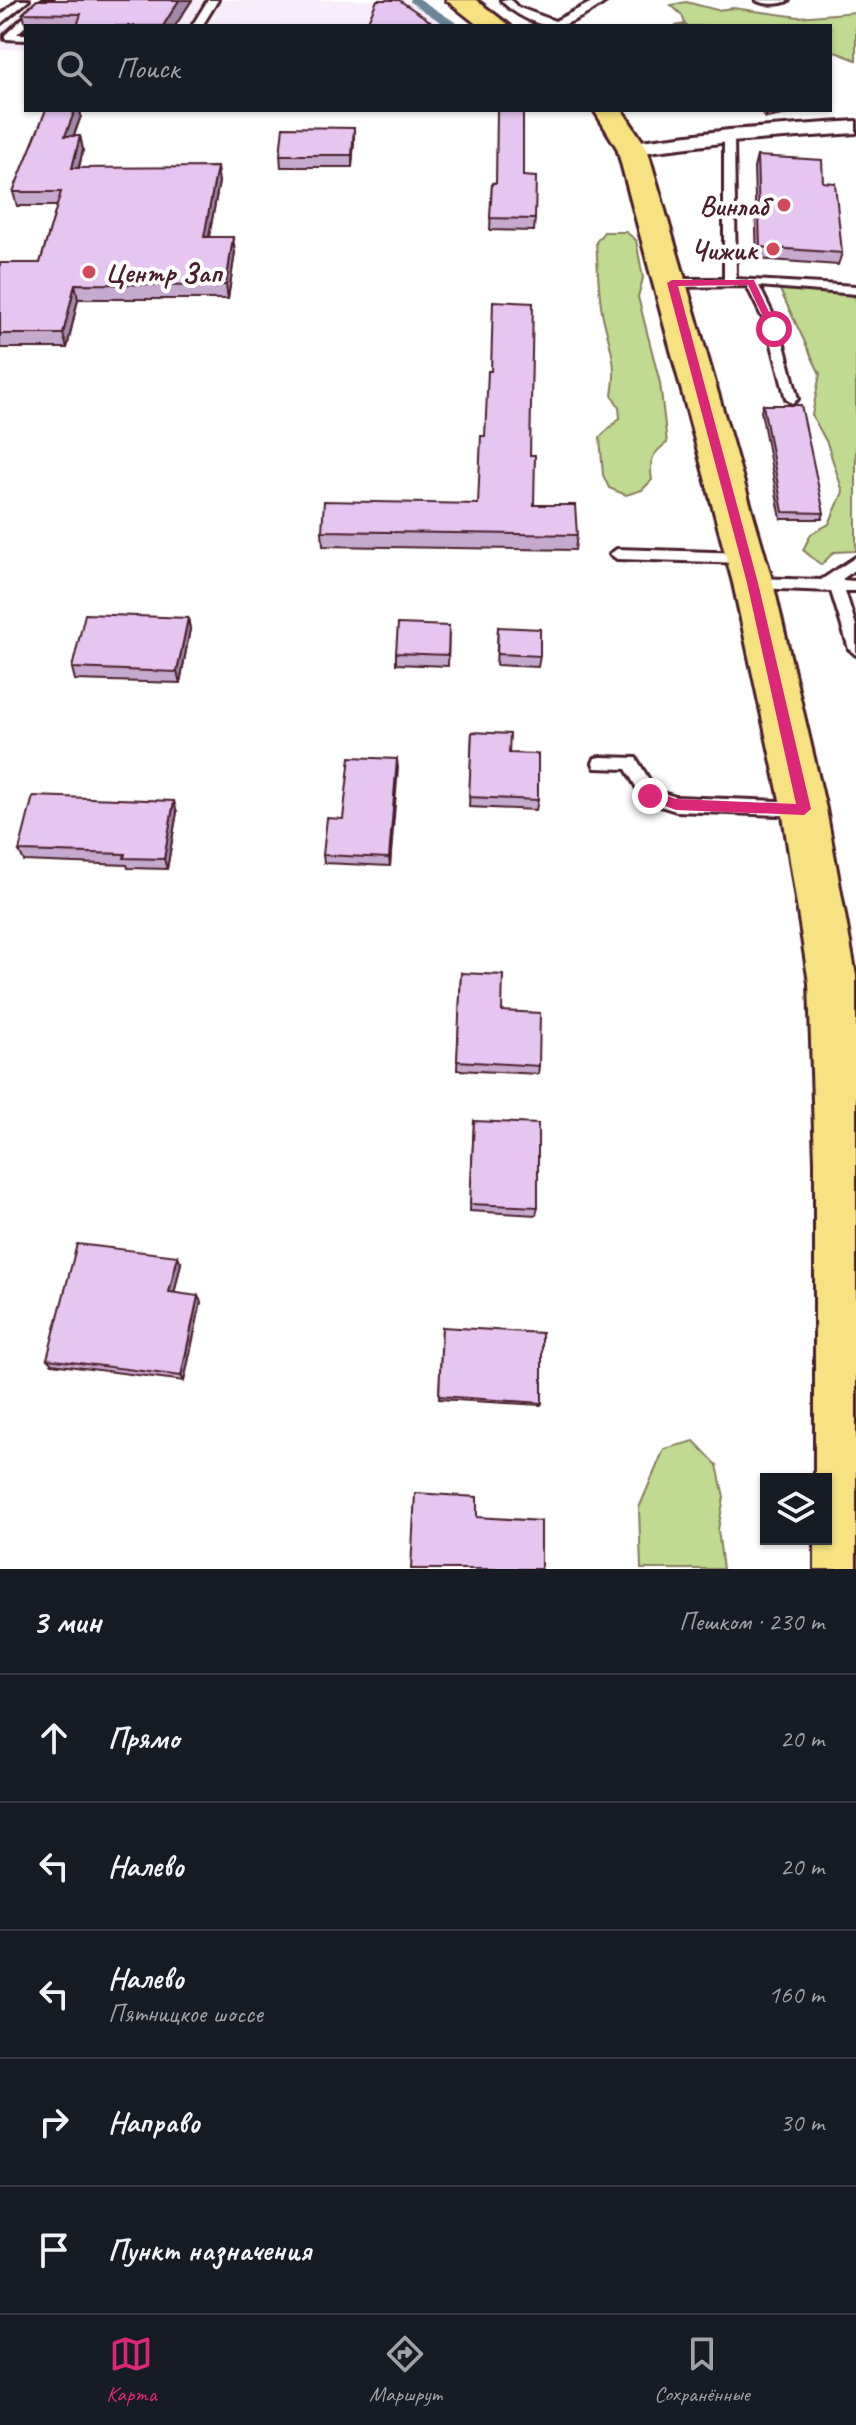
<!DOCTYPE html>
<html lang="ru">
<meta charset="utf-8">
<style>
:root{--surface:#171b24;--page:#242831;--text:#f1f3f6;--muted:#9ea1a6;--line:#363941;--accent:#db2777}
body{margin:0;font-family:Caveat,sans-serif;background:var(--page);color:var(--text)}
.controls{position:absolute;right:24px;bottom:24px;display:grid;overflow:hidden;border-radius:0px;box-shadow:0 2px 6px #0004}
.controls button{width:72px;height:72px;display:grid;place-items:center;padding:0;border:0;border-bottom:2px solid var(--line);background:var(--surface);color:var(--text);font:40px sans-serif}
.stop{position:absolute;width:24px;height:24px;margin:-18px;border:6px solid #db2777;border-radius:50%;background:#fff}
.stop.end{background:#db2777;border-color:#fff;box-shadow:0 2px 8px #0008}
.list{margin:0;padding:0;list-style:none}
h2{display:flex;justify-content:space-between;align-items:center;height:104px;margin:0;padding:0 32px;font-size:34px}
h2 small{font-size:26px;font-weight:400;color:var(--muted)}
.list li{display:grid;grid-template-columns:52px 1fr auto;gap:24px;align-items:center;box-sizing:border-box;height:128px;padding:0 32px;border-top:2px solid var(--line)}
.list b{display:block;font-size:30px;white-space:nowrap}
.list p{margin:0;font-size:26px;white-space:nowrap;color:var(--muted)}
.list em{font-size:26px;font-style:normal;color:var(--muted)}
.icon{flex:none;width:44px;height:44px;fill:none;stroke:currentColor;stroke-width:2;stroke-linecap:round;stroke-linejoin:round}
.map{position:relative;flex:none;width:856px;height:1569px;overflow:hidden}
.search{position:absolute;background:var(--surface);box-shadow:0 2px 6px #0004;left:24px;right:24px;top:24px;height:88px;display:flex;align-items:center;gap:20px;box-sizing:border-box;padding:0 28px;border-radius:0px;color:var(--muted);font-size:30px}
.sheet{height:744px;background:var(--surface)}
nav{display:flex;justify-content:space-around;align-items:center;box-sizing:border-box;height:112px;border-top:2px solid var(--line);background:var(--surface);font-size:22px;color:var(--muted)}
nav a{display:grid;justify-items:center;gap:4px}
nav .on{color:var(--accent)}
.map>svg:first-child{display:block}
.built{fill:#f8eefb}
.green{fill:#c1da91;stroke:#867c5e;stroke-width:2}
.lines{fill:none;stroke-linecap:round;stroke-linejoin:round}
.stream{stroke:#6c8699;stroke-width:8}
.service-casing{stroke:#4a1f2b;stroke-width:6}
.minor-casing{stroke:#4a1f2b;stroke-width:6}
.primary-casing{stroke:#4a1f2b;stroke-width:6}
.service{fill:#fff;fill-rule:evenodd}
.minor{fill:#fff;fill-rule:evenodd}
.primary{fill:#f7e281;fill-rule:evenodd}
.wall{fill:#c6a9cf;stroke:#4a1f2b;stroke-width:2}
.shaded-wall{fill:#a18aa9;stroke:#4a1f2b;stroke-width:2}
.building{fill:#e6c5f1;stroke:#4a1f2b;stroke-width:2}
.route{fill:#db2777}
.poi-dot{fill:#d1495b;stroke:#fff;stroke-width:3}
.labels{text-anchor:middle;stroke-width:8;stroke-linejoin:round;paint-order:stroke}
.far-poi-label{font-size:28px;font-weight:bold;fill:#4a1f2b;stroke:#fff;text-anchor:end}
</style>
<div class="map">
<svg width="856" height="1569" viewBox="0 0 856 1569">
<rect width="100%" height="100%" fill="#fff"/>
<filter id="ink" filterUnits="userSpaceOnUse"><feTurbulence type="fractalNoise" baseFrequency=".0125" numOctaves="2"/><feDisplacementMap in="SourceGraphic" scale="16" xChannelSelector="R" yChannelSelector="G"/><feConvolveMatrix kernelMatrix="1 2 1 2 8 2 1 2 1" color-interpolation-filters="sRGB"/></filter>
<g filter="url(#ink)">
<path class="built" d="M35,0h371l40,26h-420v22l-26,2v-19z"/>
<g class="green">
<path d="M686,2l31,8 16,-2 66,9 57,-5v48l-26,-10v-24h-155l10,-2 -3,-9 -11,-10z"/>
<path d="M604,232h22l10,8 7,38 -5,19 22,86 7,60c-16,11 -18,18 -15,37l-10,10 -16,5 -17,-7 -6,-13 -3,-38 20,-19 -1,-11 -7,-12c6,-31 -2,-48 -9,-78 -5,-24 -5,-50 -7,-75z"/>
<path d="M780,290h44l32,7v254l-22,1 -13,13 -18,-15 8,-16 18,-10 14,-32 -16,-49 -15,-28 8,-41z"/>
<path d="M694,1441l23,24 7,32 -6,33 5,39h-82l-2,-61 25,-59z"/>
</g>
<g class="lines">
<path class="stream" d="M414,0l40,26"/>
<g class="service-casing">
<g id="service">
<path d="M18,0h11l-29,24v-8z"/>
<path d="M42,0h11l-36,34h9v6l-21,-1v-4z"/>
<path d="M208,0h10l-16,26h-10z"/>
<path d="M501,0h10l6,7 38,14 41,-21h12c-12,9 -36,24 -51,26 -18,2 -45,-13 -56,-26z"/>
<path d="M756,0h33c-7,5 -26,5 -33,0z"/>
<path d="M729,133l5,3 2,143 120,7v8l-97,-8 21,43 18,70 -6,4 -6,-4 -18,-70 -21,-43 -75,1 -6,-4 6,-4h52v-143z"/>
<path d="M617,549l129,4 7,5 -7,5 -129,-4 -7,-5z"/>
<path d="M856,557v12l-15,11 15,1v10h-11l11,35v29l-7,-6 -18,-58 -77,-3 -7,-5 7,-5 67,2z"/>
<path d="M601,757l35,1 20,33 20,6 126,5 6,2 2,5 -2,5 -6,2 -126,-5 -32,-10 -18,-32 -31,-1 -2,-5 2,-5z"/>
</g>
</g>
<g class="minor-casing">
<path id="minor" d="M856,121v12l-127,9 -97,12 -10,-6 10,-6 97,-12z"/>
</g>
<g class="primary-casing">
<g id="primary">
<path d="M446,0h30l34,26h-31z"/>
<path d="M594,110h28l25,38 126,435 53,226 30,167v593h-41v-30h11v-60h-11v-318l-6,-178 -27,-174 -49,-226 -116,-435z"/>
</g>
</g>
<use href="#service" class="service"/>
<use href="#minor" class="minor"/>
<use href="#primary" class="primary"/>
</g>
<g class="wall">
<path d="M37,0h155l-17,26h-149l-3,-13z"/>
<path d="M46,110h34l1,6 -7,20h6l3,14 -4,18 140,14 -10,55 26,15 -7,47h-150l-11,49h-67v-85h40l17,-57h-40l-4,-14z"/>
<path d="M759,110h49l-42,8z"/>
<path d="M354,140l-2,27h-71l-1,-12z"/>
<path d="M757,156l66,26 19,71 -4,12 -81,-6 -3,-91z"/>
<path d="M523,176l12,43 -1,12 -44,-1 2,-47z"/>
<path d="M763,405l61,108 -2,6h-41l-20,-108z"/>
<path d="M530,455l4,50 43,30 -2,15 -252,-4 -1,-15 156,-27z"/>
<path d="M188,618l2,11 -10,54 -105,-3 -3,-12z"/>
<path d="M449,626l-1,40 -52,-2v-11z"/>
<path d="M498,627l42,29 -2,11 -42,-2z"/>
<path d="M472,732l37,21 29,47 -2,10 -67,-3z"/>
<path d="M397,759l-7,107 -66,-3 -1,-8z"/>
<path d="M177,812l-10,57 -39,-1 -1,-3 -103,-4 -5,-10z"/>
<path d="M461,973l41,38 37,55 -1,8 -81,-4z"/>
<path d="M474,1121l64,86 -2,8 -66,-4z"/>
<path d="M181,1263l-7,30 27,9 -17,79 -132,-17 -5,-5z"/>
<path d="M442,1327l100,76 -1,2 -102,-6z"/>
</g>
<g class="shaded-wall">
<path d="M179,0h13l-17,26h-12z"/>
<path d="M430,21v5h-14z"/>
<path d="M75,110h5l1,6 -13,34 -3,-14z"/>
<path d="M768,110h40l-42,8z"/>
<path d="M354,128v12l-2,27v-12z"/>
<path d="M80,136l3,14 -8,32 -3,-14z"/>
<path d="M217,167l2,15 -13,70 -2,-15z"/>
<path d="M233,237l2,15 -7,47 -2,-14z"/>
<path d="M75,284l3,15 -11,49 -4,-14z"/>
<path d="M188,618l2,11 -10,54 -3,-11z"/>
<path d="M397,759l1,9 -8,98 -1,-8z"/>
<path d="M174,801l3,11 -10,57 -3,-10z"/>
<path d="M178,1256l3,7 -8,36 -4,-7z"/>
<path d="M198,1296l3,6 -17,79 -3,-5z"/>
</g>
<g class="building">
<path d="M37,0h142l-16,26h-86l4,-12 -58,-1z"/>
<path d="M377,0h22l31,21 -14,5h-50z"/>
<path d="M46,110h29l-10,26h15l-8,32 145,-1 -13,70h29l-7,48 -151,-1 -12,50h-63v-71h40l21,-71h-48z"/>
<path d="M497,110h26v66l13,1 -1,42 -45,-1 2,-35h4z"/>
<path d="M283,127l71,1 -2,27h-72z"/>
<path d="M757,156l65,4 1,22 12,1 7,70 -82,-6z"/>
<path d="M493,301l40,2 -3,152h5l-1,50h41l2,30 -255,-4 2,-30 154,3 3,-68h4l3,-65h3z"/>
<path d="M763,405h38l23,108 -41,-1z"/>
<path d="M85,614l103,4 -11,54 -105,-4z"/>
<path d="M398,624l51,2 -1,29 -52,-2z"/>
<path d="M498,627l42,2v27l-43,-2z"/>
<path d="M472,732l38,2 -1,19 29,1v46l-69,-3z"/>
<path d="M350,757l47,2 -8,99 -66,-3 4,-37 16,1z"/>
<path d="M33,796l141,5 -10,58 -40,-1 1,-4 -106,-3z"/>
<path d="M461,973l42,2 -1,36 38,2 -1,53 -82,-5z"/>
<path d="M474,1121l64,3v83l-68,-3z"/>
<path d="M77,1244l101,12 -9,36 29,4 -17,80 -134,-17z"/>
<path d="M442,1327l100,6v70l-103,-7z"/>
<path d="M415,1493l62,4v20l64,4v48h-130z"/>
</g>
</g>
<path class="route" d="M754,280l24,51 -9,-2 -21,-44 -70,1 80,297 53,226 -7,6 -128,-5 -30,-11 -2,-3 6,-6 26,9 120,5 -49,-221 -80,-300 5,-3z"/>
<g class="poi-dot">
<circle cx="784" cy="205" r="8"/>
<circle cx="773" cy="249" r="8"/>
<circle cx="89" cy="272" r="8"/>
</g>
<g class="labels">
<g class="far-poi-label">
<text x="768" y="215">Винлаб</text>
<text x="757" y="259">Чижик</text>
<text x="105" y="282" text-anchor="start">Центр Зап</text>
</g>
</g>
</svg>
<div class="controls">
<button><svg class="icon" aria-label="layers" viewBox="0 0 24 24"><path d="M12 4l9 5-9 5-9-5zM3 14l9 5 9-5"/></svg></button>
</div>
<div class="stop" style="left:774px;top:329px"></div>
<div class="stop end" style="left:650px;top:796px"></div>
<div class="search"><svg class="icon" aria-label="search" viewBox="0 0 24 24"><circle cx="10" cy="10" r="6"/><path d="M15 15l6 6"/></svg>Поиск</div>
</div>
<section class="sheet">
<h2>3 мин<small>Пешком · 230 m</small></h2>
<ul class="list">
<li><svg class="icon" aria-label="ahead" viewBox="0 0 24 24"><path d="M12 20V5M6 11l6-6 6 6"/></svg><div><b>Прямо</b></div><em>20 m</em></li>
<li><svg class="icon" aria-label="left" viewBox="0 0 24 24"><path d="M17 20v-9H6M10 6l-5 5 5 5"/></svg><div><b>Налево</b></div><em>20 m</em></li>
<li><svg class="icon" aria-label="left" viewBox="0 0 24 24"><path d="M17 20v-9H6M10 6l-5 5 5 5"/></svg><div><b>Налево</b><p>Пятницкое шоссе</p></div><em>160 m</em></li>
<li><svg class="icon" aria-label="right" viewBox="0 0 24 24"><path d="M7 20v-9h11M14 6l5 5-5 5"/></svg><div><b>Направо</b></div><em>30 m</em></li>
<li><svg class="icon" aria-label="arrive" viewBox="0 0 24 24"><path d="M6 21V4h12l-3 4 3 4H6"/></svg><div><b>Пункт назначения</b></div></li>
</ul>
</section>
<nav>
<a class="on"><svg class="icon" aria-label="map" viewBox="0 0 24 24"><path d="M3 6l6-2 6 2 6-2v14l-6 2-6-2-6 2zM9 4v14M15 6v14"/></svg>Карта</a>
<a><svg class="icon" aria-label="directions" viewBox="0 0 24 24"><path d="M12 3l9 9-9 9-9-9zM9 14v-3h6M13 9l2 2-2 2"/></svg>Маршрут</a>
<a><svg class="icon" aria-label="saved" viewBox="0 0 24 24"><path d="M7 4h10v16l-5-4-5 4z"/></svg>Сохранённые</a>
</nav>
